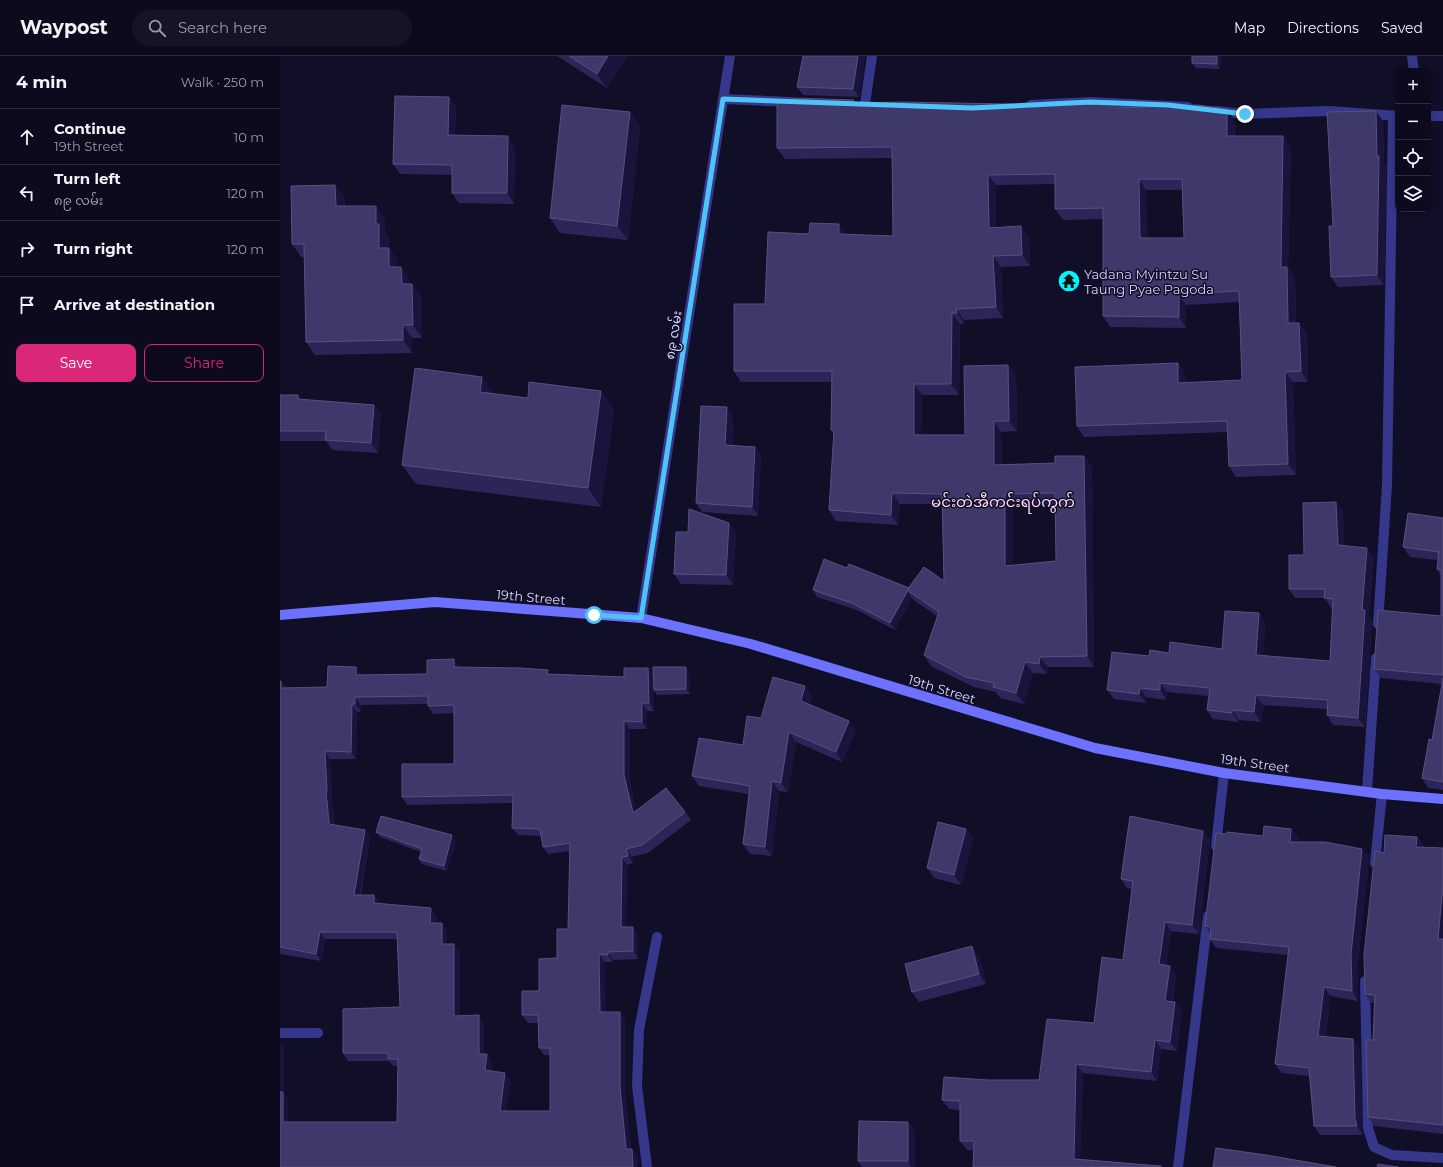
<!DOCTYPE html>
<meta charset="utf-8">
<style>
:root{--surface:#0d0a1e;--page:#161327;--text:#f1f3f6;--muted:#9a9aa4;--line:#2d2b3c;--accent:#db2777}
body{margin:0;font-family:Montserrat,"Noto Sans Myanmar",sans-serif;background:var(--page);color:var(--text)}
.controls{position:absolute;right:12px;top:12px;display:grid;overflow:hidden;border-radius:8px;box-shadow:0 2px 6px #0003}
.controls button{width:36px;height:36px;display:grid;place-items:center;padding:0;border:0;border-bottom:1px solid var(--line);background:var(--surface);color:var(--text);font:20px sans-serif}
.stop{position:absolute;width:12px;height:12px;margin:-9px;border:3px solid #4fc3f7;border-radius:50%;background:#fff}
.stop.end{background:#4fc3f7;border-color:#fff;box-shadow:0 1px 4px #0008}
.list{margin:0;padding:0;list-style:none}
h2{display:flex;justify-content:space-between;align-items:center;height:52px;margin:0;padding:0 16px;font-size:17px}
h2 small{font-size:13px;font-weight:400;color:var(--muted)}
.list li{display:grid;grid-template-columns:26px 1fr auto;gap:12px;align-items:center;box-sizing:border-box;height:56px;padding:0 16px;border-top:1px solid var(--line)}
.list b{display:block;font-size:15px;white-space:nowrap}
.list p{margin:0;font-size:13px;white-space:nowrap;color:var(--muted)}
.list em{font-size:13px;font-style:normal;color:var(--muted)}
.actions{display:flex;gap:8px;padding:12px 16px}
.actions a{flex:1;padding:9px 0;border:1px solid var(--accent);border-radius:8px;text-align:center;font-size:14px;color:var(--accent)}
.actions .main{background:var(--accent);color:#fff}
.icon{flex:none;width:22px;height:22px;fill:none;stroke:currentColor;stroke-width:2;stroke-linecap:round;stroke-linejoin:round}
.map{position:relative;flex:none;width:1163px;height:1111px;overflow:hidden}
header{display:flex;align-items:center;gap:24px;box-sizing:border-box;height:56px;padding:0 20px;background:var(--surface);border-bottom:1px solid var(--line)}
header strong{font-size:19px}
nav{display:flex;gap:22px;margin-inline-start:auto;font-size:14px}
.search{width:280px;height:36px;background:var(--page);display:flex;align-items:center;gap:10px;box-sizing:border-box;padding:0 14px;border-radius:22px;color:var(--muted);font-size:15px}
main{display:flex}
aside{flex:1;background:var(--surface)}
.map>svg:first-child{display:block}
.lines{fill:none;stroke-linecap:round;stroke-linejoin:round}
.street{stroke:#35378b;stroke-width:10}
.secondary{stroke:#6c71ff;stroke-width:10}
.wall{fill:#2d2558;fill-rule:evenodd}
.shaded-wall{fill:#1a143d}
.building{fill:#3f386a;stroke:#575181;fill-rule:evenodd}
.route{stroke:#4fc3f7;stroke-width:5}
.labels{text-anchor:middle;stroke-width:3;stroke-linejoin:round;paint-order:stroke}
.poi-label{font-size:13px;fill:#d7d5ff;stroke:#110e28;text-anchor:start}
.street-label{font-size:13px;fill:#d7d5ff;stroke:#110e28}
.quarter-label{font-size:15px;fill:#ffd7f3;stroke:#110e28}
</style>
<header>
<strong>Waypost</strong>
<div class="search"><svg class="icon" aria-label="search" viewBox="0 0 24 24"><circle cx="10" cy="10" r="6"/><path d="M15 15l6 6"/></svg>Search here</div>
<nav><a>Map</a><a>Directions</a><a>Saved</a></nav>
</header>
<main>
<aside>
<h2>4 min<small>Walk · 250 m</small></h2>
<ul class="list">
<li><svg class="icon" aria-label="ahead" viewBox="0 0 24 24"><path d="M12 20V5M6 11l6-6 6 6"/></svg><div><b>Continue</b><p>19th Street</p></div><em>10 m</em></li>
<li><svg class="icon" aria-label="left" viewBox="0 0 24 24"><path d="M17 20v-9H6M10 6l-5 5 5 5"/></svg><div><b>Turn left</b><p>၈၉ လမ်း</p></div><em>120 m</em></li>
<li><svg class="icon" aria-label="right" viewBox="0 0 24 24"><path d="M7 20v-9h11M14 6l5 5-5 5"/></svg><div><b>Turn right</b></div><em>120 m</em></li>
<li><svg class="icon" aria-label="arrive" viewBox="0 0 24 24"><path d="M6 21V4h12l-3 4 3 4H6"/></svg><div><b>Arrive at destination</b></div></li>
</ul>
<div class="actions"><a class="main">Save</a><a>Share</a></div>
</aside>
<div class="map">
<svg width="1163" height="1111" viewBox="0 0 1163 1111">
<rect width="100%" height="100%" fill="#110e28"/>
<g class="lines">
<g class="street">
<path d="M1132,0l2,15"/>
<path d="M443,43l68,3"/>
<path d="M585,48l7,-48"/>
<path d="M751,49l59,-3 98,5"/>
<path d="M936,55l29,3 84,-3 69,5"/>
<path d="M1148,60h15"/>
<path d="M361,562l89,-562"/>
<path d="M1098,568l9,-139 6,-369"/>
<path d="M1087,735l9,-133"/>
<path d="M936,790l8,-73"/>
<path d="M1095,807l7,-69"/>
<path d="M1085,925l3,147 6,19 18,8 51,3"/>
<path d="M0,977h38"/>
<path d="M367,1111l-10,-81 2,-56 18,-93"/>
<path d="M898,1111l30,-251"/>
</g>
<path class="secondary" d="M0,559l155,-13 206,16 110,26 344,104 129,25 158,21 61,5"/>
</g>
<g class="wall">
<path d="M277,0h71l-21,32z"/>
<path d="M523,0h62l-6,41 -56,-2 -6,-8z"/>
<path d="M912,0h29l-1,13 -24,-1 -4,-5z"/>
<path d="M169,41l7,10 -1,28 60,11 -1,58 -55,-1 -7,-10v-18l-52,-1 -7,-10z"/>
<path d="M576,47l202,2 59,-1 3,3 114,12 1,17 56,11 -3,121 7,10 1,45h3l8,10 1,49h-15l3,93 -60,2 -7,-11 -2,-34 -143,5 -7,-11 101,-63 7,11 1,9 56,-3 -3,-78 -53,3v23l-76,-1 -7,-11v-97l-40,1 -8,-11v-25l-59,1v43l33,9 1,29 -29,1 2,51 -39,2v4h-4l-1,71h-37l-1,40h44l43,-70 8,10 1,56 -16,1 1,32 90,2 2,201h-46l-1,7 -14,-1 -9,31 -24,-6 -4,-6 -22,-5 -43,-21 -7,-11 13,-39 -22,-15 -3,-3 -17,32 -38,-20 -40,-13 -4,-7 34,-22 62,20 35,-7 -2,-77h-42l-2,21 -62,-4 -7,-11 5,-76 -3,-4 1,-48h-91l-7,-11 31,-67 44,-70 84,2 -1,-78 -107,1 -8,-11zM866,134h36l2,48h-37zM776,448v57l-43,4v-60z"/>
<path d="M1103,65l1,42 2,3 -2,119 -46,2 -7,-10 2,-51z"/>
<path d="M360,71l-12,113 -68,-7 -10,-15z"/>
<path d="M55,129l9,13 1,8 40,13v13l4,5v11l9,13v6h3l9,13v4h2l10,13v41h-10v15l-97,2 -9,-13 -2,-85h-3l-9,-13z"/>
<path d="M202,321l12,17 34,4 73,-7 13,19 -13,97 -185,-23 -14,-19z"/>
<path d="M0,339h18l4,5 72,5 7,10 -3,38 -46,-3 -6,-9h-46z"/>
<path d="M447,351l6,9 -1,29 29,10 -3,61 -56,-4 -6,-9z"/>
<path d="M1056,446l7,9 1,35 30,11 -5,58 3,4 -7,108 -32,-2 -6,-10v-6l-64,-4 -2,17 -22,-2v2l-26,-3 -6,-9 1,-14 -41,-4 -1,8 -20,-3v6l-32,-4 -7,-9 42,-34 20,-3 53,-4 37,-36 6,10 -2,33 67,5 3,-53h-2l-6,-10h-30l-6,-9 15,-34z"/>
<path d="M1163,462v272l-15,-2 -6,-10 10,-38 10,-56 -61,-6 -7,-9 67,-53v-40l-4,-7 1,-9 -28,-3 -7,-10z"/>
<path d="M449,467l7,10 -3,52 -52,-1 -7,-10 14,-42z"/>
<path d="M76,611l5,7v1l66,-1 32,-7 91,7 74,3 24,-9 5,7 36,-3 1,22 -33,1 -3,-5v21h-7v18h-17v53l6,29 49,1 6,8 -43,33 -17,4 2,6 -6,2 -1,62 12,7v25l-25,1v2h-8v50l20,8v74l6,55h1l5,7 1,11h-358l4,-120v47l4,6v22h109l1,-56h-5l-4,-5h-41l-5,-8 57,-46 -3,-68h-72l-4,22 -41,-7v-273h1l6,7 40,-1zM148,648v2l5,8 21,-1v51l-52,33 5,8 106,-2 -1,25 6,7 23,1 2,11 5,7 22,-3 -2,78 -11,29 -18,33 -17,24 6,8h10l1,25 5,7h6v56h-44l5,-30 -20,-10 1,-9 -5,-8h-3v-31l-24,-7v-65l-13,-7v-14l-11,-7v-7l-57,-12v-2l-5,-7h-13l9,-58 -5,-7 -31,-5 -1,-17 -2,-3 1,-8 -2,-38h26l1,-47h4v-7z"/>
<path d="M525,630l7,10 -2,8 46,27 -14,31 -46,-20 -8,50 -9,-1 -7,65 -22,-2 -7,-10 6,-50 -50,-8 -7,-10 51,-31 18,-27z"/>
<path d="M686,773l7,10 -12,46 -27,-7 -7,-10z"/>
<path d="M1011,773l7,9 -1,4 65,7 7,9 -11,105v38l-28,-5 -4,41 34,11 2,80 1,7h-43l-6,-9 -5,-50 -27,-3 -7,-9 13,-109 -72,-7 -6,-9v-6l-5,-7 22,-92 36,2z"/>
<path d="M96,776l80,9 -9,30 -25,-7 -3,-5 2,-7 -41,-15z"/>
<path d="M1137,781l7,9v1l19,1v286l-69,-8 -6,-9 5,-77 1,-37h-3l-6,-9 19,-141z"/>
<path d="M930,784l-11,94 -28,-3 -5,34 4,1 6,9 -3,27h2l7,9 -5,40 -16,-2 -4,32 -74,-8 -3,86 81,7 1,1h-189v-17h-6l-7,-9v-31l-11,-1 -7,-9 46,-20h51l55,-57 29,-63 9,-71 -5,-1 -6,-9z"/>
<path d="M699,900l7,28 -67,18 -7,-10z"/>
<path d="M628,1066l7,10v35h-53l-4,-6z"/>
</g>
<g class="shaded-wall">
<path d="M328,0h20l-21,32 -10,-14z"/>
<path d="M578,0h7l-6,41 -6,-8z"/>
<path d="M937,0h4l-1,13 -3,-5z"/>
<path d="M169,41l7,10 -1,38 -7,-10z"/>
<path d="M947,53l7,10 1,28 -8,-11z"/>
<path d="M1096,55l7,10 1,42 2,3 -2,119 -7,-10v-119z"/>
<path d="M350,56l10,15 -12,113 -11,-14z"/>
<path d="M228,80l7,10 -1,58 -7,-11z"/>
<path d="M1003,80l8,11 -3,121 7,10 1,56 -8,-11 -7,-56z"/>
<path d="M708,119l8,10v54l-7,-11z"/>
<path d="M859,123l7,11 2,59 -8,-11z"/>
<path d="M55,129l9,13 1,21 -9,-13z"/>
<path d="M96,150l9,13v13l4,5v25l-10,-14 -3,-24z"/>
<path d="M559,168l8,11 -8,-1z"/>
<path d="M741,170l8,11 1,29 -8,-11z"/>
<path d="M109,192l9,13v19l-9,-13z"/>
<path d="M713,200l8,11 2,51 -7,-11z"/>
<path d="M121,211l9,13 1,18 -9,-14z"/>
<path d="M132,228l10,13v41l-9,-13z"/>
<path d="M899,238l7,11v23l-7,-11z"/>
<path d="M676,253l8,11v4l-7,-11z"/>
<path d="M672,257l8,11 -1,71 -8,-11z"/>
<path d="M1019,267l8,10 1,49 -7,-11z"/>
<path d="M123,269l9,13v15l-9,-13z"/>
<path d="M898,307l7,11 1,20 -8,-11z"/>
<path d="M728,309l8,10 1,56 -8,-10z"/>
<path d="M1005,316l8,10 3,93 -8,-11z"/>
<path d="M202,321l13,18 -15,-3z"/>
<path d="M634,328l8,11 -1,50 -7,-10z"/>
<path d="M321,335l13,19 -13,97 -13,-19z"/>
<path d="M18,339l7,10 -7,-6z"/>
<path d="M94,349l7,10 -3,38 -7,-10z"/>
<path d="M447,351l6,9 -2,37 -6,-8z"/>
<path d="M714,365l7,11 1,43 -8,-10z"/>
<path d="M475,391l6,8 -3,61 -6,-9z"/>
<path d="M804,400l8,10 2,201 -7,-11z"/>
<path d="M612,437l8,11 -2,21 -7,-10z"/>
<path d="M725,438l8,11v71l-8,-10z"/>
<path d="M1056,446l7,9 2,44 -7,-10z"/>
<path d="M449,467l7,10 -3,52 -7,-10z"/>
<path d="M1087,492l7,9 -5,58 3,4 -7,108 -7,-9 4,-108z"/>
<path d="M627,535l5,7 -17,32 -5,-7z"/>
<path d="M979,557l6,10 -2,41 -7,-9z"/>
<path d="M760,601l8,10 -1,7 -8,-10z"/>
<path d="M174,603l5,8h-5z"/>
<path d="M745,606l8,11 -9,31 -8,-11z"/>
<path d="M76,611l5,7v9l-5,-8z"/>
<path d="M406,611l3,5 1,22 -4,-5z"/>
<path d="M368,612l6,7v36l-5,-8z"/>
<path d="M1,625l6,7h-6z"/>
<path d="M880,627l7,9 -1,8 -6,-10z"/>
<path d="M525,630l7,10 -4,15 -7,-10z"/>
<path d="M860,632l6,9v6l-7,-9z"/>
<path d="M976,639l7,10 -2,17 -7,-10z"/>
<path d="M75,641l6,8v7l-6,-8z"/>
<path d="M362,647l5,8v18l-5,-7z"/>
<path d="M72,648l5,8 -1,47 -5,-7z"/>
<path d="M952,654l7,10v2l-7,-9z"/>
<path d="M344,665l6,8v53l8,39 -5,-8 -9,-38z"/>
<path d="M569,665l7,10 -14,31 -6,-10z"/>
<path d="M509,676l7,10 -8,50 -7,-9z"/>
<path d="M45,695l5,8 2,38 -1,8 2,3 1,23 -5,-7 -3,-25z"/>
<path d="M492,725l7,10 -7,65 -7,-9z"/>
<path d="M686,773l7,10 -12,46 -7,-10z"/>
<path d="M1011,773l7,9 -2,14 -6,-10z"/>
<path d="M85,774l5,7 -11,65 -5,-7z"/>
<path d="M923,775l7,9 -11,94 -7,-9z"/>
<path d="M172,779l4,6 -9,30 -3,-5z"/>
<path d="M1137,781l7,9 -1,10 -7,-9z"/>
<path d="M346,793l5,8 2,6 -5,-7z"/>
<path d="M1082,793l7,9 -11,105v38l-6,-10 -1,-37z"/>
<path d="M342,801l5,8 -1,69 -5,-7z"/>
<path d="M94,839l5,7v9l-5,-8z"/>
<path d="M1162,839l1,1v49l-5,-6z"/>
<path d="M151,852l5,8 -1,14 -5,-7z"/>
<path d="M885,866l6,9 -6,42 -6,-9z"/>
<path d="M162,867l5,7v21l-5,-7z"/>
<path d="M353,871l5,7v25l-5,-8z"/>
<path d="M40,876l5,7 -4,22 -5,-7z"/>
<path d="M174,888l6,7v72l-6,-7z"/>
<path d="M692,890l7,10 7,28 -7,-10z"/>
<path d="M328,896l5,8v2l-5,-7z"/>
<path d="M319,898l6,8 1,58 -6,-8z"/>
<path d="M890,910l6,9 -4,35 -7,-9z"/>
<path d="M1044,931l6,9 -5,49 -7,-9z"/>
<path d="M895,946l7,9 -5,40 -7,-9z"/>
<path d="M340,956l5,8v74l7,63 -6,-8 -6,-63z"/>
<path d="M199,959l5,8v38l-5,-7z"/>
<path d="M1073,983l7,9 2,80 1,7 -6,-9 -2,-7z"/>
<path d="M875,984l6,9 -4,32 -6,-9z"/>
<path d="M0,986l4,5v47l4,6v29l-5,-7 -3,-28z"/>
<path d="M207,998l5,8 -1,16 -6,-8z"/>
<path d="M796,1008l7,9 -3,94 -6,-8z"/>
<path d="M225,1017l6,8 -6,38 -5,-8z"/>
<path d="M628,1066l7,10v35h-4l-3,-6z"/>
<path d="M352,1093l5,7 1,11h-5z"/>
</g>
<g class="building">
<path d="M289,0h39l-11,18z"/>
<path d="M523,0h55l-5,33 -56,-2z"/>
<path d="M912,0h25v8l-25,-1z"/>
<path d="M115,40l54,1 -1,38 60,1 -1,57h-55v-28l-59,-1z"/>
<path d="M513,42l61,2 -1,3 51,-1 154,3 59,-1v4l81,-3 29,4v27h56l-2,131h6l1,56h11l2,48 -16,1 3,92 -59,2 -2,-45 -150,5 -2,-59 103,-4v20l64,-3 -3,-89 -60,3v23l-76,-1v-108l-48,1v-35l-67,1 1,53 32,-2 1,29 -29,1 3,51 -40,2 1,4h-5l-1,71h-37v51h51l-1,-69 44,-1 1,56h-15v44l61,-2v-7h29l3,200 -47,1 -1,7 -14,-2 -9,31 -23,-6 1,-4 -28,-6 -42,-22 15,-43 -32,-22 17,-23 20,14 -2,-87 -50,-1 -1,22 -62,-5 5,-80h-3l1,-59h-98v-67h31l3,-72 41,2 1,-11 29,1v10l54,2 -1,-89 -115,1v-48h16zM859,123h43l2,59h-44zM775,437l1,68 -51,5v-72z"/>
<path d="M282,49l68,7 -13,114 -67,-8z"/>
<path d="M1096,55l1,45h2l-2,119 -46,2 -2,-51h4l-6,-114z"/>
<path d="M55,129l1,21h40v18h3v24h10v19h12l1,17h10l1,41h-10v15l-97,2 -2,-98h-12l-1,-58z"/>
<path d="M135,312l67,9 -2,15 48,6 1,-16 72,9 -13,97 -186,-23z"/>
<path d="M0,339h18v4l76,6 -3,38 -46,-3 1,-9h-46z"/>
<path d="M421,350l26,1 -2,38 30,2 -3,60 -56,-4z"/>
<path d="M1056,446l2,43 29,3 -5,62h3l-7,108 -31,-3 1,-15 -72,-5 -2,17 -22,-2v3l-25,-3 3,-22 -50,-5v7l-20,-2 -1,6 -32,-4 5,-38 37,4 1,-6 19,3 1,-11 52,7 3,-38 34,2 -3,42 74,6 3,-62 -9,-1 1,-9h-36v-34h15l-1,-52z"/>
<path d="M409,453l40,14 -3,52 -52,-1 2,-42h12z"/>
<path d="M1128,457l35,5v157l-69,-6 4,-59 63,6v-46l-4,-1 2,-17 -36,-5z"/>
<path d="M544,503l23,9 2,-4 60,24 -19,35 -38,-20 -39,-13z"/>
<path d="M174,603v8l66,1 28,2 -1,4 77,3v-9h24l1,35h-7v19l-18,-1v54l9,38 33,-25 19,24 -43,33 -16,4 2,7 -6,1 -1,70h12v24l-25,1v3l-9,-1 1,58h20v74l6,63h6l1,18h-353v-75h3v30h114l1,-63h-10v-6h-45v-44l57,-2 -3,-75h-77l-4,22 -36,-7v-266h1v7l46,-1 1,-21 28,1v8l71,-1v-14zM148,640v10l26,-1v59h-52v33l111,-2 -1,33 28,1 3,18 27,-4 -2,86h-11v29l-18,1v32h-17v24h16l1,33h11v63h-50l5,-38 -20,-3 2,-16h-8v-39l-25,1v-72h-12v-21h-12l1,-15 -57,-5v-8h-20l11,-65 -36,-6 -2,-24 -1,-1 1,-10 -2,-38 26,1 1,-48h3v-7z"/>
<path d="M373,611h33v22l-32,1z"/>
<path d="M493,621l32,9 -4,15 48,20 -13,31 -47,-20 -8,51 -9,-2 -7,66 -22,-3 7,-58 -58,-10 7,-38 44,7 4,-29 14,2z"/>
<path d="M1163,622v104l-21,-4 7,-39 3,1z"/>
<path d="M101,760l71,19 -8,31 -25,-7 3,-10 -46,-17z"/>
<path d="M850,760l73,15 -11,94 -27,-3 -6,42 11,2 -5,35 10,1 -5,40 -15,-2 -4,32 -75,-8 -2,95 87,7v1h-188l1,-26h-14v-40l-18,-1 2,-23 44,3h51l8,-61 47,4 8,-66 21,3 10,-79 -12,-2z"/>
<path d="M658,766l28,7 -12,46 -27,-7z"/>
<path d="M984,770l27,3 -1,13h35l37,7 -11,105 1,37 -28,-4 -6,49 35,3 2,80 2,7h-43l-5,-58 -34,-4 14,-117 -79,-8 1,-12 -6,-1 11,-93 11,1v-2l36,4z"/>
<path d="M1105,779l32,2 -1,10 27,1v47h-1l-4,44h5v186l-75,-8 -2,-77h7l2,-45 -10,-1 -1,-39 11,-104 9,2z"/>
<path d="M692,890l7,28 -67,18 -7,-28z"/>
<path d="M579,1065l49,1v39h-50z"/>
<path d="M936,1092l50,7 70,12h-123z"/>
<path d="M1098,1108l20,3h-21z"/>
</g>
<g class="lines">
<path class="route" d="M314,559l47,3 82,-519 249,9 118,-6 78,3 77,9"/>
</g>
<defs>
<g id="temple-disc" transform="scale(1.15)"><circle r="9.5" fill="#01f5ff" stroke="#110e28"/><path d="M0-6L5-2H3V0L6.5 2.5H4V6H1.5V3h-3V6H-4V2.5H-6.5L-3 0V-2H-5Z" fill="#111"/></g>
</defs>
<g fill-rule="evenodd">
<use href="#temple-disc" x="789" y="225"/>
</g>
<g class="labels">
<g class="poi-label">
<text x="804" y="223">Yadana Myintzu Su<tspan x="804" dy="15">Taung Pyae Pagoda</tspan></text>
</g>
<g class="street-label">
<text transform="translate(393 279) rotate(-81)" y="5">၈၉ လမ်း</text>
<text transform="translate(251 541) rotate(5)" y="5">19th Street</text>
<text transform="translate(662 633) rotate(17)" y="5">19th Street</text>
<text transform="translate(975 707) rotate(8)" y="5">19th Street</text>
</g>
<g class="quarter-label">
<text x="723" y="451">မင်းတဲအီကင်းရပ်ကွက်</text>
</g>
</g>
</svg>
<div class="controls">
<button>+</button>
<button>−</button>
<button><svg class="icon" aria-label="locate" viewBox="0 0 24 24"><circle cx="12" cy="12" r="6"/><path d="M12 2v4M12 18v4M2 12h4M18 12h4"/></svg></button>
<button><svg class="icon" aria-label="layers" viewBox="0 0 24 24"><path d="M12 4l9 5-9 5-9-5zM3 14l9 5 9-5"/></svg></button>
</div>
<div class="stop" style="left:314px;top:559px"></div>
<div class="stop end" style="left:965px;top:58px"></div>
</div>
</main>
